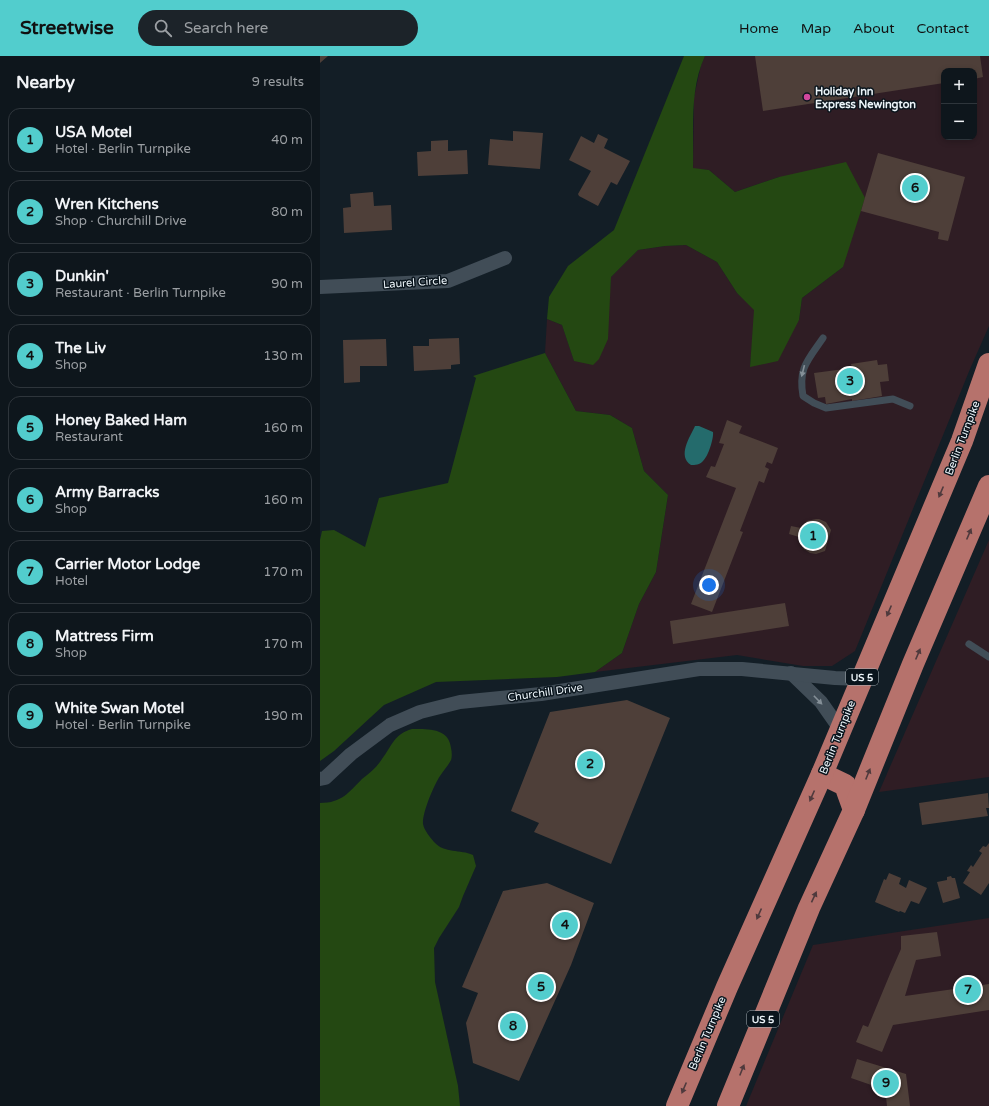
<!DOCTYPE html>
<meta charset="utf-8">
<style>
:root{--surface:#0e161c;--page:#1c2329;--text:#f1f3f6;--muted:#9b9fa3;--line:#2e353b;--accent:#52cdcd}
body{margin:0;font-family:"Varela Round",sans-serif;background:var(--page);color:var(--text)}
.controls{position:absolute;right:12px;top:12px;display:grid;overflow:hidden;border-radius:8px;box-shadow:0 2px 6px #0003}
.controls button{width:36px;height:36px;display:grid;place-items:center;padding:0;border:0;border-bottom:1px solid var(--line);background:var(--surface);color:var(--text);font:20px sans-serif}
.you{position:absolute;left:389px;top:529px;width:14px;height:14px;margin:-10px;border:3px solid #fff;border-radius:50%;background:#1a73e8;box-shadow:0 0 0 6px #1a73e833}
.badge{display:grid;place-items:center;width:26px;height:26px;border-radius:50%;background:var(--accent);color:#111;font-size:13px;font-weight:700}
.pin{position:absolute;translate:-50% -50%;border:2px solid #fff;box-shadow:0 1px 4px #0006}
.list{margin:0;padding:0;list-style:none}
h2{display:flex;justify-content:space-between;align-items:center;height:52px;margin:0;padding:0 16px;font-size:17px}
h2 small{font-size:13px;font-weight:400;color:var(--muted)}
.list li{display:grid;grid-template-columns:26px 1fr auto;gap:12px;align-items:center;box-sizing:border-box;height:64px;margin:0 8px 8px;padding:0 8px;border:1px solid var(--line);border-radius:12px}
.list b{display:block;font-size:15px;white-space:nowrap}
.list p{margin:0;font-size:13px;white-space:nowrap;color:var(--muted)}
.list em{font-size:13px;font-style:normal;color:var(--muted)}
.icon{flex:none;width:22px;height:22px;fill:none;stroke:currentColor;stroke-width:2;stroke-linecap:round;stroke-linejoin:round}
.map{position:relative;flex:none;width:669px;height:1050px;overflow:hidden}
header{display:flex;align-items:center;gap:24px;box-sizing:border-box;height:56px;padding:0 20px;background:var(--accent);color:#111}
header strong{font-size:19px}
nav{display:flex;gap:22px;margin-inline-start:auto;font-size:14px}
.search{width:280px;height:36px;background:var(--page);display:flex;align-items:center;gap:10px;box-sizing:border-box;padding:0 14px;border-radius:22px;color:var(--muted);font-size:15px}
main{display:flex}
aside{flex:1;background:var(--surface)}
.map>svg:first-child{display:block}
.commercial{fill:#2f1d24;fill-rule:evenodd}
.green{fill:#244812}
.water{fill:#246b6c}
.building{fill:#4e3f39}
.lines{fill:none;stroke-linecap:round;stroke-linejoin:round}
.service{stroke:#414d57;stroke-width:7}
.minor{stroke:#414d57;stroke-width:14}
.trunk{stroke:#b6726c;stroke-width:22}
.oneway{fill:#859098}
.oneway2{fill:#4f3a3d}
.hotel-dot{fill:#d1479c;stroke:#0a151d;stroke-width:1.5}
.labels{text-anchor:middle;stroke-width:3;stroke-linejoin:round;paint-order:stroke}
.shield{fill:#0a151d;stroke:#a8b1b7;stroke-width:1}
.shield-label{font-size:10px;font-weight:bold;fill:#ecf4f9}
.poi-label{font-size:11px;font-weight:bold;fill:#ecf4f9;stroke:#0a151d;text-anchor:start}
.street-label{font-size:11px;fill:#ecf4f9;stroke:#0a151d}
</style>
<header>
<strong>Streetwise</strong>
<div class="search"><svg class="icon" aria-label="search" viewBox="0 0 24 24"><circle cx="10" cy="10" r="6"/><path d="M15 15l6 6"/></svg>Search here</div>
<nav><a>Home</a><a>Map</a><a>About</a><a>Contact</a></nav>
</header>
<main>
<aside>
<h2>Nearby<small>9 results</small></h2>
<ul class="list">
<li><span class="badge">1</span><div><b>USA Motel</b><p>Hotel · Berlin Turnpike</p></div><em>40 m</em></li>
<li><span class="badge">2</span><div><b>Wren Kitchens</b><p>Shop · Churchill Drive</p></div><em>80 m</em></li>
<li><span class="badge">3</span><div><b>Dunkin'</b><p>Restaurant · Berlin Turnpike</p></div><em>90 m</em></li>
<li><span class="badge">4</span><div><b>The Liv</b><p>Shop</p></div><em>130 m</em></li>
<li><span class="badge">5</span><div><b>Honey Baked Ham</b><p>Restaurant</p></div><em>160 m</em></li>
<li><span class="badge">6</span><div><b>Army Barracks</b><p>Shop</p></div><em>160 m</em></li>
<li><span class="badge">7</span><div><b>Carrier Motor Lodge</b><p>Hotel</p></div><em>170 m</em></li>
<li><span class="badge">8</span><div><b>Mattress Firm</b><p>Shop</p></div><em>170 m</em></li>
<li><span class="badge">9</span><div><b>White Swan Motel</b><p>Hotel · Berlin Turnpike</p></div><em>190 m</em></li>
</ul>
</aside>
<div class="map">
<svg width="669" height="1050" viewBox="0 0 669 1050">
<rect width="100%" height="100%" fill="#131e26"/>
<g class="commercial">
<path d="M385,0h284v270l-19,43 -115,282 -23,15h-29l-66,-11 -142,17 27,-19 17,-49 17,-32 12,-77 -24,-24 -12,-43 -22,-13 -34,-4 -31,-58 2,-34 15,6 12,36 35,-57 2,-27 27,-27 27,-4 21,-1 31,17 20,31 18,17 -5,57 49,-47 3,-22 41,-31 -64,-90 -44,15 -26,-22 -16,-1 1,-72 7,-32zM624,15h30v66h-30z"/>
<path d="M669,484v237l-110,15 34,-78z"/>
<path d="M669,862v188h-243l67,-161z"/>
</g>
<g class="green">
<path d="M364,0h21c-16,34 -11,76 -12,112l16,2 26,22 44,-15 67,-15 19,36 -22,69 -41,31 -3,22 -21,41 -28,6 4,-57 -17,-17 -20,-31 -31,-17 -21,1 -27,4 -27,27 -3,62 -9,20 -6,6 -19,-4 -12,-36 -15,-6 2,-22 19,-31 46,-36z"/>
<path d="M225,297l31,58 34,4 22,13 12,43 24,24 -12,77 -17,32 -17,49 -27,19 -38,5 -121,5 -52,23 -50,46 -14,10v-221l2,-9 12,-1 31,17 14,-49 69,-15 28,-105 -3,-2z"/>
<path d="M92,673c16,0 37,-1 39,19 1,4 1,9 0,12 -3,6 -8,11 -11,16 -6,9 -18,37 -17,48 1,6 7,13 11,18 11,12 26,7 39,13l3,11 -13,30 -4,11 -20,31 -5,10 1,34 23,104 2,20h-140v-303c22,0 29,-11 42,-24 8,-6 15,-12 20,-20 10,-13 12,-25 30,-30z"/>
</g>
<path class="water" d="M375,370h4l14,6c1,6 -5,25 -10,29 -3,4 -8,4 -12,4 -14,-9 -1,-28 4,-39z"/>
<g class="building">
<path d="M0,0h8l-8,7z"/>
<path d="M435,0h225l3,21 -9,2v-8h-30v12l-181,28z"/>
<path d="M193,75l30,2 -3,36 -52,-4 2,-26 23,2z"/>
<path d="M278,78l10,5 -4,9 26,13 -13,24 -6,-3 -13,24 -19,-10 -1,-2 13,-23 -22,-11 12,-24 13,7z"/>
<path d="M128,84v11l19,-1 1,24 -50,2 -1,-24 14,-1v-10z"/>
<path d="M558,97l87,24 -17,64 -10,-2 1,-7 -78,-21z"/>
<path d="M53,136l1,14 17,-1 1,25 -48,3 -1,-25 8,-1 -1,-13z"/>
<path d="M139,282l1,26 -9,1v4l-37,2 -1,-25h16v-7z"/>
<path d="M66,283l1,27h-27v16l-16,1 -1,-43z"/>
<path d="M557,304l1,5 9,-1 2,17 -9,1 2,14 -30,5v-2l-26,5 -1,-7 -7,1 -4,-25 38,-5 -1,-4z"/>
<path d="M407,364l15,6 -3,7 39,15 -6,16 -5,-2 -2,5 4,2 -5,14 -5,-2 -19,50 3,1 -31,80 -21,-8 45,-116 -30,-11 5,-11 4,1 9,-23 -5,-1z"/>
<path d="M496,463h3l7,3 5,8 -6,21 -9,3 -6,-1 -6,-4 -5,-8v-4l-10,-3 2,-8 10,2 6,-7z"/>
<path d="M465,547l4,23 -116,18 -3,-23z"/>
<path d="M307,644l43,18 -59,146 -77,-32 5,-9 -28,-12 39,-99z"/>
<path d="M668,737l1,15h-3l2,8 -66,9 -3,-22z"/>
<path d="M669,787v40l-8,12 -18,-12 7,-11 -3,-1 4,-6 2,2 9,-14 -3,-2 4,-5 3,1z"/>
<path d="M569,817l12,5 -2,6 7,4 3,-8 18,8 -8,16 -8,-3 -6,12 -5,-2 -1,1 -24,-10 9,-23 2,1z"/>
<path d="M631,820l1,2h3l5,20 -17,5 -6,-21 10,-2v-3z"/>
<path d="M227,827l47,20 -23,62 -52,116 -46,-18 -7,-40 12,-30 -16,-6 41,-96z"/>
<path d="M617,876l4,24 -25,4 -11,36 84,-12v26l-96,15 -11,27 -26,-10 7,-17 5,2 22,-53 11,-25v-13z"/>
<path d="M537,1003l49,15 4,32h-23l-1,-9 -5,1 -5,-8 1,-3 -26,-9z"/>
</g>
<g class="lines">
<g class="service">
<path d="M503,282c-15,22 -25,30 -20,58l11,7 12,5 67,-9 17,7"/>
<path d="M649,588l20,13"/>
</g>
<g class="minor">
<path d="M0,231l128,-6 57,-23"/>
<path d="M471,617l30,29 19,27"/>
<path d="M0,723l5,-1 26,-24 39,-29 30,-13 40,-10 81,-8 158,-25h43l93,9 26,1"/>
</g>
<g class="trunk">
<path d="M502,718l23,11 9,25"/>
<path d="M357,1050l50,-119 95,-213 140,-333 27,-77"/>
<path d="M408,1050l81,-198 45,-98 59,-146 76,-178"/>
</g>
</g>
<defs><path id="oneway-solid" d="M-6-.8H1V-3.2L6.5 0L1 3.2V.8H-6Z"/></defs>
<g class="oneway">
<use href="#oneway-solid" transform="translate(483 315) rotate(104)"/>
<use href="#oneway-solid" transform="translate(498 644) rotate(46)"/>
</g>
<g class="oneway2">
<use href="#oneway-solid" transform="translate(621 436) rotate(113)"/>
<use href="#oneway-solid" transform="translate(649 478) rotate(-67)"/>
<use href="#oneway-solid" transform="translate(569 555) rotate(113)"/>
<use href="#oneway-solid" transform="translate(598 598) rotate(-67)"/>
<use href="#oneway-solid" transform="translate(548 718) rotate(-68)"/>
<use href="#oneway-solid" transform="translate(492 740) rotate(114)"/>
<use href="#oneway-solid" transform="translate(494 841) rotate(-65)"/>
<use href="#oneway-solid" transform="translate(439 858) rotate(114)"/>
<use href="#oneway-solid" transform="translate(422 1014) rotate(-68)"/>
<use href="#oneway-solid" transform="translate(364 1032) rotate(113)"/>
</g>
<circle class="hotel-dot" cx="487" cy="41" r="4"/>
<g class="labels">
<g class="shield">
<rect x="526" y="613" width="32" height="16" rx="3"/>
<rect x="427" y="955" width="32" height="16" rx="3"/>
</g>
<g class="shield-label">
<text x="542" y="625">US 5</text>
<text x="443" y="967">US 5</text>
</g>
<g class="poi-label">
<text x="495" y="39">Holiday Inn<tspan x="495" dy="13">Express Newington</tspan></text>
</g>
<g class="street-label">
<text transform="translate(95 226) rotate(-4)" y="4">Laurel Circle</text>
<text transform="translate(642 382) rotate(-69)" y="4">Berlin Turnpike</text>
<text transform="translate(225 636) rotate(-8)" y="4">Churchill Drive</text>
<text transform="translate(517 681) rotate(-68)" y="4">Berlin Turnpike</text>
<text transform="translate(387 977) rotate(-67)" y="4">Berlin Turnpike</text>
</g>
</g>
</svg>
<div class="controls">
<button>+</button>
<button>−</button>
</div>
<div class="you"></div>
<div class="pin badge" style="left:493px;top:480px">1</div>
<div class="pin badge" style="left:270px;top:708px">2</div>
<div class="pin badge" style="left:530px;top:325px">3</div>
<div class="pin badge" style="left:245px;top:869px">4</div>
<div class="pin badge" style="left:221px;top:931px">5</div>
<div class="pin badge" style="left:595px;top:132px">6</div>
<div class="pin badge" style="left:648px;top:934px">7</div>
<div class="pin badge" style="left:193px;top:970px">8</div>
<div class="pin badge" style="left:566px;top:1027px">9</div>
</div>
</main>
